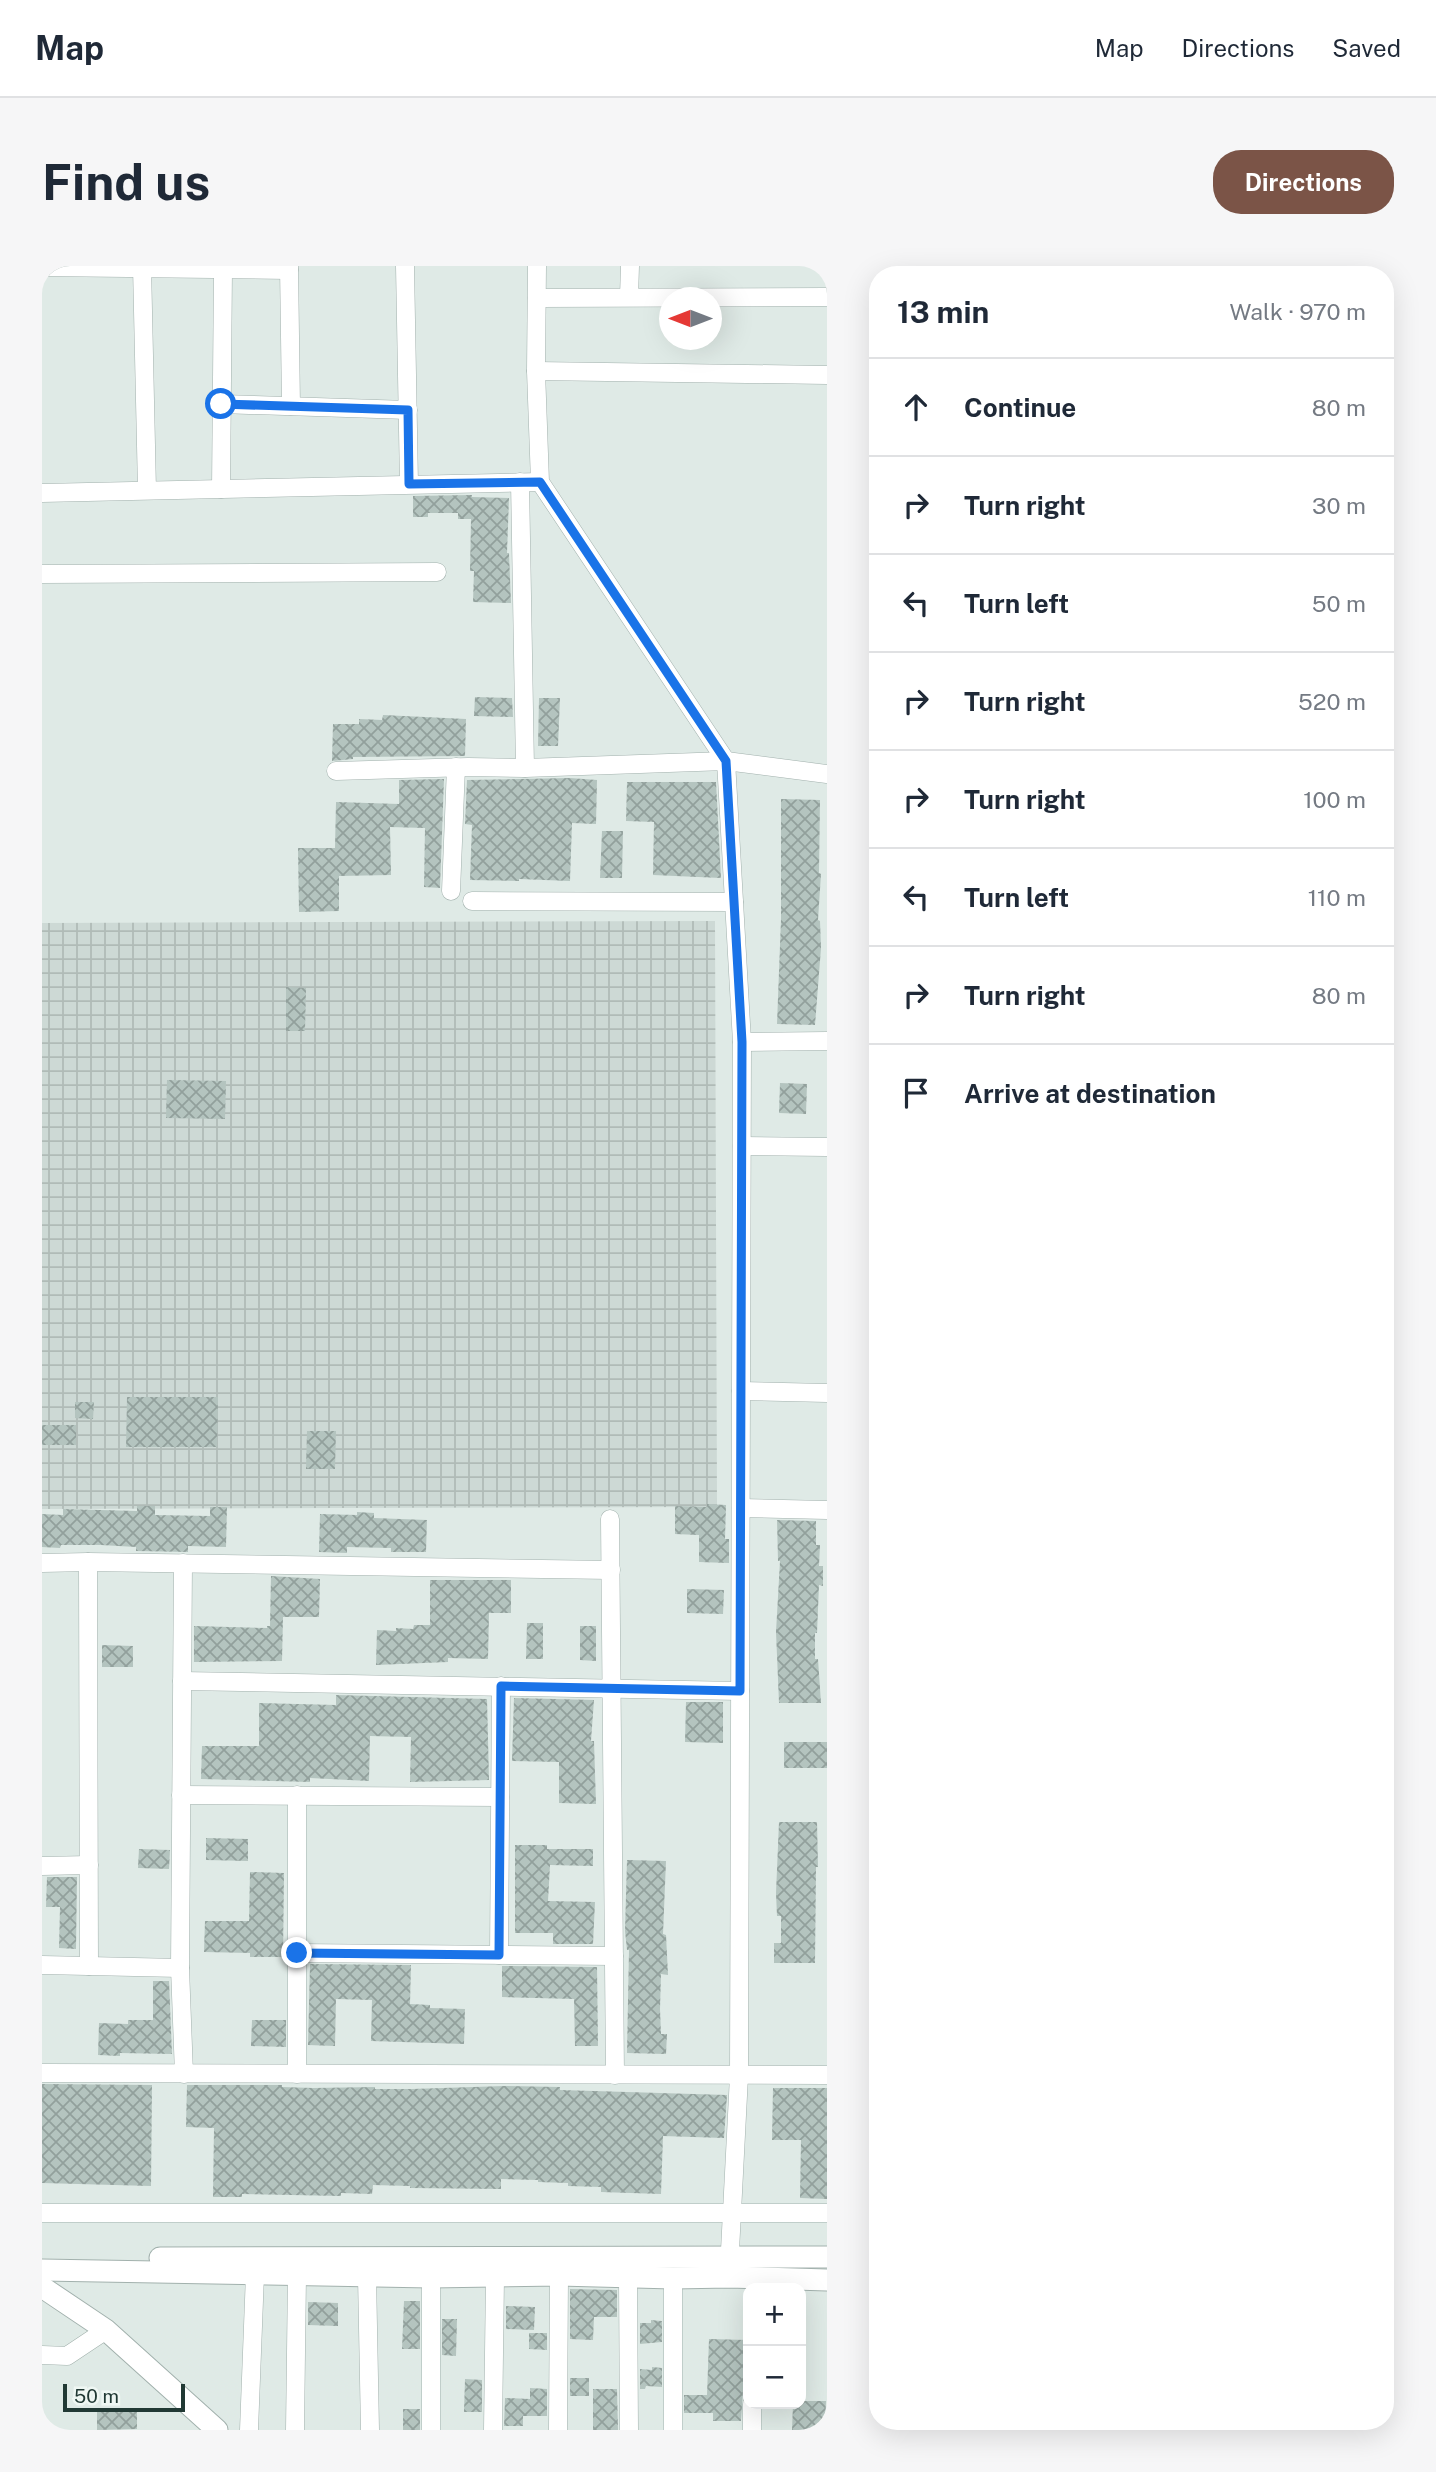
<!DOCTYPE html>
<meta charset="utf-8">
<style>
:root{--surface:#fff;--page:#f6f6f7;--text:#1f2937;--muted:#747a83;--line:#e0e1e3;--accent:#7b5447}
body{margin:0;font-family:"Public Sans",sans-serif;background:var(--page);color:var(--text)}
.controls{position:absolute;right:21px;bottom:21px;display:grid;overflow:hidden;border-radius:14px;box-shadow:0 7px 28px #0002}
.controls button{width:63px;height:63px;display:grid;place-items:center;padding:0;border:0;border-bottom:2px solid var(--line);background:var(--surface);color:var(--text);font:35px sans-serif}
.compass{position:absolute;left:617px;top:21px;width:63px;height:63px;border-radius:50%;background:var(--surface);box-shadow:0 7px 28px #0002;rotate:270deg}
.scale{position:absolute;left:21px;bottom:18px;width:122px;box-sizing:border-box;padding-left:7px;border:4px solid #213934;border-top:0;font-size:19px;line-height:24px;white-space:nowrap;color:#213934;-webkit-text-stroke:5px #eff7f3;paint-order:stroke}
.stop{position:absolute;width:21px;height:21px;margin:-16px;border:5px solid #1a73e8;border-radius:50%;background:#fff}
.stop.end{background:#1a73e8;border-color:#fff;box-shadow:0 2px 7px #0008}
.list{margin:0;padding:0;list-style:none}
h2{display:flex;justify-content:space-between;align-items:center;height:91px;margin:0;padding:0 28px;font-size:30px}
h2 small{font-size:23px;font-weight:400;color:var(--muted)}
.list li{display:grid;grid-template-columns:46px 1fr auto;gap:21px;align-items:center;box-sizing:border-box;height:98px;padding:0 28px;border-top:2px solid var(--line)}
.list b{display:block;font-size:26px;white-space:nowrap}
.list em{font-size:23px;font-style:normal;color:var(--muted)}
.icon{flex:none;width:38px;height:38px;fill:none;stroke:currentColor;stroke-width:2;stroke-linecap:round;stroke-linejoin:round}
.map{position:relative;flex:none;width:785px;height:2164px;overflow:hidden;border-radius:28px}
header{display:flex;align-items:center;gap:42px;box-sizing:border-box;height:98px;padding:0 35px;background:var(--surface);border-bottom:2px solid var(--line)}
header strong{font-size:33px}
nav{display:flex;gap:38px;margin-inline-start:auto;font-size:24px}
.intro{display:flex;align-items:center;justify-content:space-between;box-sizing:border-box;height:168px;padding:0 42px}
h1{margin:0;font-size:49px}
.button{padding:18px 32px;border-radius:28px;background:var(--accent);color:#fff;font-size:24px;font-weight:700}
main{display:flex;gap:42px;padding:0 42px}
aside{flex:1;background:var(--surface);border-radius:28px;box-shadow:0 7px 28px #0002}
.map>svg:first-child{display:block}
.industrial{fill:url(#industrial-grid)}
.building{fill:url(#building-cross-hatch)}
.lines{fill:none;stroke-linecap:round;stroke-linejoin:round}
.minor-casing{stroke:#a2b1ad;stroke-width:19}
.tertiary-casing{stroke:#a2b1ad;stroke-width:23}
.minor{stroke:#fff;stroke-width:18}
.tertiary{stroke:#fff;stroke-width:21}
.route{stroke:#1a73e8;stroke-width:9}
</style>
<header>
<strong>Map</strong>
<nav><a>Map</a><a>Directions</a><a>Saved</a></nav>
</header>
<div class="intro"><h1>Find us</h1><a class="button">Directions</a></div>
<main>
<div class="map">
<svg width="785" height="2164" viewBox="0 0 785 2164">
<defs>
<pattern id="industrial-grid" width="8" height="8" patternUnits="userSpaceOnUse" patternTransform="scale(1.75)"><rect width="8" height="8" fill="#cdd9d5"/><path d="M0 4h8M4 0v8" fill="none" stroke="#b0bbb7"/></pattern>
<pattern id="building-cross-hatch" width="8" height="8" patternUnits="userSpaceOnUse" patternTransform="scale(1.75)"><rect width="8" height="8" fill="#b4c4bf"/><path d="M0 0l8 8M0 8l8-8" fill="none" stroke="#92a09c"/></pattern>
</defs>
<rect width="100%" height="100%" fill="#dfeae6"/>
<path class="industrial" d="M673,655l2,586 -675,2v-586z"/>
<g class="building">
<path d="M430,229v2l37,1 -2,55h2l2,50 -38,-1 1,-31h-4l1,-52h-13v-6h-30v4h-15v-21z"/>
<path d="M433,431l37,1 1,19 -39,-1z"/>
<path d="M497,432h21l-2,48h-20z"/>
<path d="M341,449l83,4 -1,37 -112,1v2l-21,2 1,-37h26v-5l23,1z"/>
<path d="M528,512l27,2 -1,44 -24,-1 -2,58 -51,-2v2l-49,-1 2,-55 -7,-1 2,-44z"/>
<path d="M402,513l-4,109 -16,-1 1,-59 -35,-1 1,48 -52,1v35l-40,1 -1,-64h37l1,-46 63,2v-24z"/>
<path d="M585,516h89l5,96 -68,-3 1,-53 -28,-1z"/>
<path d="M739,533l39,1 -1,73 2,1 -3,46 2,1 1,27 -6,77 -38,-1 4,-105z"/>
<path d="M560,565h21l-1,47h-22z"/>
<path d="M244,721l20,1 -1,43h-19z"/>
<path d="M125,814l59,1 -1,38 -59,-1z"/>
<path d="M738,817l27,1 -1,30 -27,-1z"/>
<path d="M85,1131h91l-1,50h-91z"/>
<path d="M33,1136h19l-1,17 -18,-1z"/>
<rect x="0" y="1159" width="34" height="20"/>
<path d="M265,1165h29l-1,38h-29z"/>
<path d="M665,1238l19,1 -1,34h4v24l-30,-1v-27l-24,-1v-28l32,1z"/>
<path d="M95,1240h18v9l55,1v-9h17l-1,40 -38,-1v6l-52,-1v-4l-35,-2h-40l-1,3 -18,-1v-33l21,1v-6l74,2z"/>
<path d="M315,1246l17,1v5l53,2 -1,32h-35v-4l-44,-1v6l-28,-1 1,-38 37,1z"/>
<path d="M735,1254l39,1v24h4l-1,21h4v20l-4,-1 -2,48h-2v26h3l3,44h-42l-3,-71 4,-71h-2z"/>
<path d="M229,1310l49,3 -1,38h-36l-1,44 -88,1v-36l73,2v-2h3z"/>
<path d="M388,1314h81v33h-22l-1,46 -40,-1v4l-72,3 1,-35 19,1v-3l17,1 1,-4h16z"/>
<path d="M645,1323l37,1 -1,24 -36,-1z"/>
<path d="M485,1357h16v36h-17z"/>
<path d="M538,1360h16v35l-16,-1z"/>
<path d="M60,1379l31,1v21h-31z"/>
<path d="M294,1429l151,4 2,81 -79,2 1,-45 -41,-1 -1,45 -59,-3v4l-109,-3 1,-33h57v-43l77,2z"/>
<path d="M472,1432l80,2 -3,41h3l2,63 -37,-1v-41l-47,-1z"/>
<path d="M644,1436h37v41l-38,-1z"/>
<rect x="742" y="1476" width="43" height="26"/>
<path d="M737,1556h38l1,45h-2l-1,96h-41v-20h7v-27h-4l-1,-23z"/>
<path d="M164,1572l42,1v22l-42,-1z"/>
<path d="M473,1579h32v4h46v17l-43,-1 -2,36 47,1 -2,42h-40v-11h-38z"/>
<path d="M97,1583l31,1 -1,19 -31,-1z"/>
<path d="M585,1594l39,1 -3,73 3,1 2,40 -7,-1 -1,35 1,25h6l-1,20 -39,-1 2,-103h-2l-2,-19z"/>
<path d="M208,1606l34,1 -1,84h-33v-4l-46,-1 1,-31h44z"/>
<path d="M5,1611h30l-1,72 -17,-1 1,-41h-14z"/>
<path d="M268,1698l101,1 -1,39 20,1v3l35,1 -1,35 -93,-3 1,-41 -36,-1 -1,47 -27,-1z"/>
<path d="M460,1700l95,1 1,79h-23l-1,-47 -72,-2z"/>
<path d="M111,1715h16l3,73 -52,-1v3l-22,-1 1,-32 29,1v-4h25z"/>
<path d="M210,1754h34v27l-35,-1z"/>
<path d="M0,1818l110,1 -1,101 -109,-3z"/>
<path d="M145,1819h95v2l31,1 62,-1v2h37l92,-3 56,1v3l167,5 -3,43 -61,-2 -2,58 -60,-2v-5l-33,-1v-3l-30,-1v-2l-37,-1v10l-91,-1v-2l-37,-1 -1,9 -31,-1v3l-99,-2v3h-29l1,-69 -28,-1z"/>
<path d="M731,1822h54v111l-27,-1 1,-58h-29z"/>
<path d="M528,2023l47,1v27h-23l-1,23 -23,-1z"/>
<path d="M362,2035h16v48h-18z"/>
<path d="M266,2036l30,1v23l-30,-1z"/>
<path d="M464,2040l29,1 -1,23 -28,-1z"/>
<path d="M400,2053h15l-1,37 -14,-1z"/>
<path d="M609,2054l11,1v21l-22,2v-21h11z"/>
<path d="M487,2067h18v17l-18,-1z"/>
<path d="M667,2073l38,1v36h-3l-3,45h-28v-8h-29v-18h23z"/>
<path d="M610,2101l10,1v19l-16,-1 -1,3h-5v-20l12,1z"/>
<rect x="528" y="2112" width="19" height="18"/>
<path d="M423,2113l17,1v32h-18z"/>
<path d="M488,2122l17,1v27h-24v10h-19l1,-28 25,1z"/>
<path d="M551,2123h24l1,41h-25z"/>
<path d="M759,2135h25l-1,29h-33l1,-26h8z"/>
<path d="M55,2142l40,2v19l-40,1z"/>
<rect x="361" y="2143" width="17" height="21"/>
</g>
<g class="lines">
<g class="minor-casing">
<g id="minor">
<path d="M100,0l5,224"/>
<path d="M247,0l2,140"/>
<path d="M363,0l4,218"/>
<path d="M495,0l-1,105 4,111 186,279 16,281 -3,1034 -10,194"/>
<path d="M0,1l247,3"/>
<path d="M587,31l1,-31"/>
<path d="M495,32l290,-1"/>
<path d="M494,105l291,4"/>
<path d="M179,138l187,6"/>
<path d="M478,216l5,286"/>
<path d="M179,223l2,-220"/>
<path d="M0,227l498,-11"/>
<path d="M0,308l395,-2"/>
<path d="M294,505l132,-4 57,1 201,-7 101,13"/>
<path d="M409,625l5,-124"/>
<path d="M430,635l262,1"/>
<path d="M700,776l85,-1"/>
<path d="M700,880l85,1"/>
<path d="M699,1125l86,2"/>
<path d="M699,1242l86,2"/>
<path d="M568,1253l5,556"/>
<path d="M46,1296l1,404"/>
<path d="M0,1297l46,-1 523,8"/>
<path d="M141,1297l-3,405 4,106"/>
<path d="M140,1415l558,10"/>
<path d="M139,1529l319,2"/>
<path d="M0,1600l47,-1"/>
<path d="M255,1687l317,3"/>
<path d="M457,1689l2,-269"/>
<path d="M0,1699l138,3"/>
<path d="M0,1807l785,2"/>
<path d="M255,1808v-279"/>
<path d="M0,1947h785"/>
<path d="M325,2010l3,154"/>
<path d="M586,2012l1,152"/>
<path d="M0,2089l25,1 39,-26"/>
<path d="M710,2138v26"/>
<path d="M207,2164l6,-156"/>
<path d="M253,2164l2,-155"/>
<path d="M389,2164v-153"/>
<path d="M451,2164l2,-153"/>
<path d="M516,2164l1,-155"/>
<path d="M631,2164v-152"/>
</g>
</g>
<g class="tertiary-casing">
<g id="tertiary">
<path d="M118,1992l667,-1"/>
<path d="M0,2004l389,7 128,-2 114,3 56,-1 98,3"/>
<path d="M0,2021l64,43 111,100"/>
</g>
</g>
<use href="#minor" class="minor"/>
<use href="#tertiary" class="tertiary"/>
</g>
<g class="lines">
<path class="route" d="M179,138l187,6 1,74 131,-2 186,279 16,281 -2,649 -239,-5 -2,269 -202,-2"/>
</g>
</svg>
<div class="controls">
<button>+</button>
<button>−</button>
</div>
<svg class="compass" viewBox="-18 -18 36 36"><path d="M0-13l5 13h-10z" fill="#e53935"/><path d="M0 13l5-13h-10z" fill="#747a83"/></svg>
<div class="scale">50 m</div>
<div class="stop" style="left:179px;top:138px"></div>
<div class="stop end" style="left:255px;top:1687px"></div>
</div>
<aside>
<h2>13 min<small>Walk · 970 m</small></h2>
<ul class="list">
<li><svg class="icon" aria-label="ahead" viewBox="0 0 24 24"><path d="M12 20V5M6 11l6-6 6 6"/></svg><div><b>Continue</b></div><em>80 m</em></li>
<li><svg class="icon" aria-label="right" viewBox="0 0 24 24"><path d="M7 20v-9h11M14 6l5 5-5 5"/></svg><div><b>Turn right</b></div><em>30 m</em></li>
<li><svg class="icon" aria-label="left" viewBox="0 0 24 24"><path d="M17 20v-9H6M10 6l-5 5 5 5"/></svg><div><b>Turn left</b></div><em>50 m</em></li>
<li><svg class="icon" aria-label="right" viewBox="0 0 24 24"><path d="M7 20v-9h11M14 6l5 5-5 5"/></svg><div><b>Turn right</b></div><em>520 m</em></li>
<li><svg class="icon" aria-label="right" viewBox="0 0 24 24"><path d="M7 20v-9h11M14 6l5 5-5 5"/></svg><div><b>Turn right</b></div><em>100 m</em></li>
<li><svg class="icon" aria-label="left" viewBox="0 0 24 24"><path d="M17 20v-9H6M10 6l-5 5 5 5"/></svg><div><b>Turn left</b></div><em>110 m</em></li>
<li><svg class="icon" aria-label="right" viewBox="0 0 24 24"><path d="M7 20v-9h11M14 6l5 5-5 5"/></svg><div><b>Turn right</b></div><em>80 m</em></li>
<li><svg class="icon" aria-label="arrive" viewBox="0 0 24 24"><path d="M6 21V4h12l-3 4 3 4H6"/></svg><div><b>Arrive at destination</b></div></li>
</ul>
</aside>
</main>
